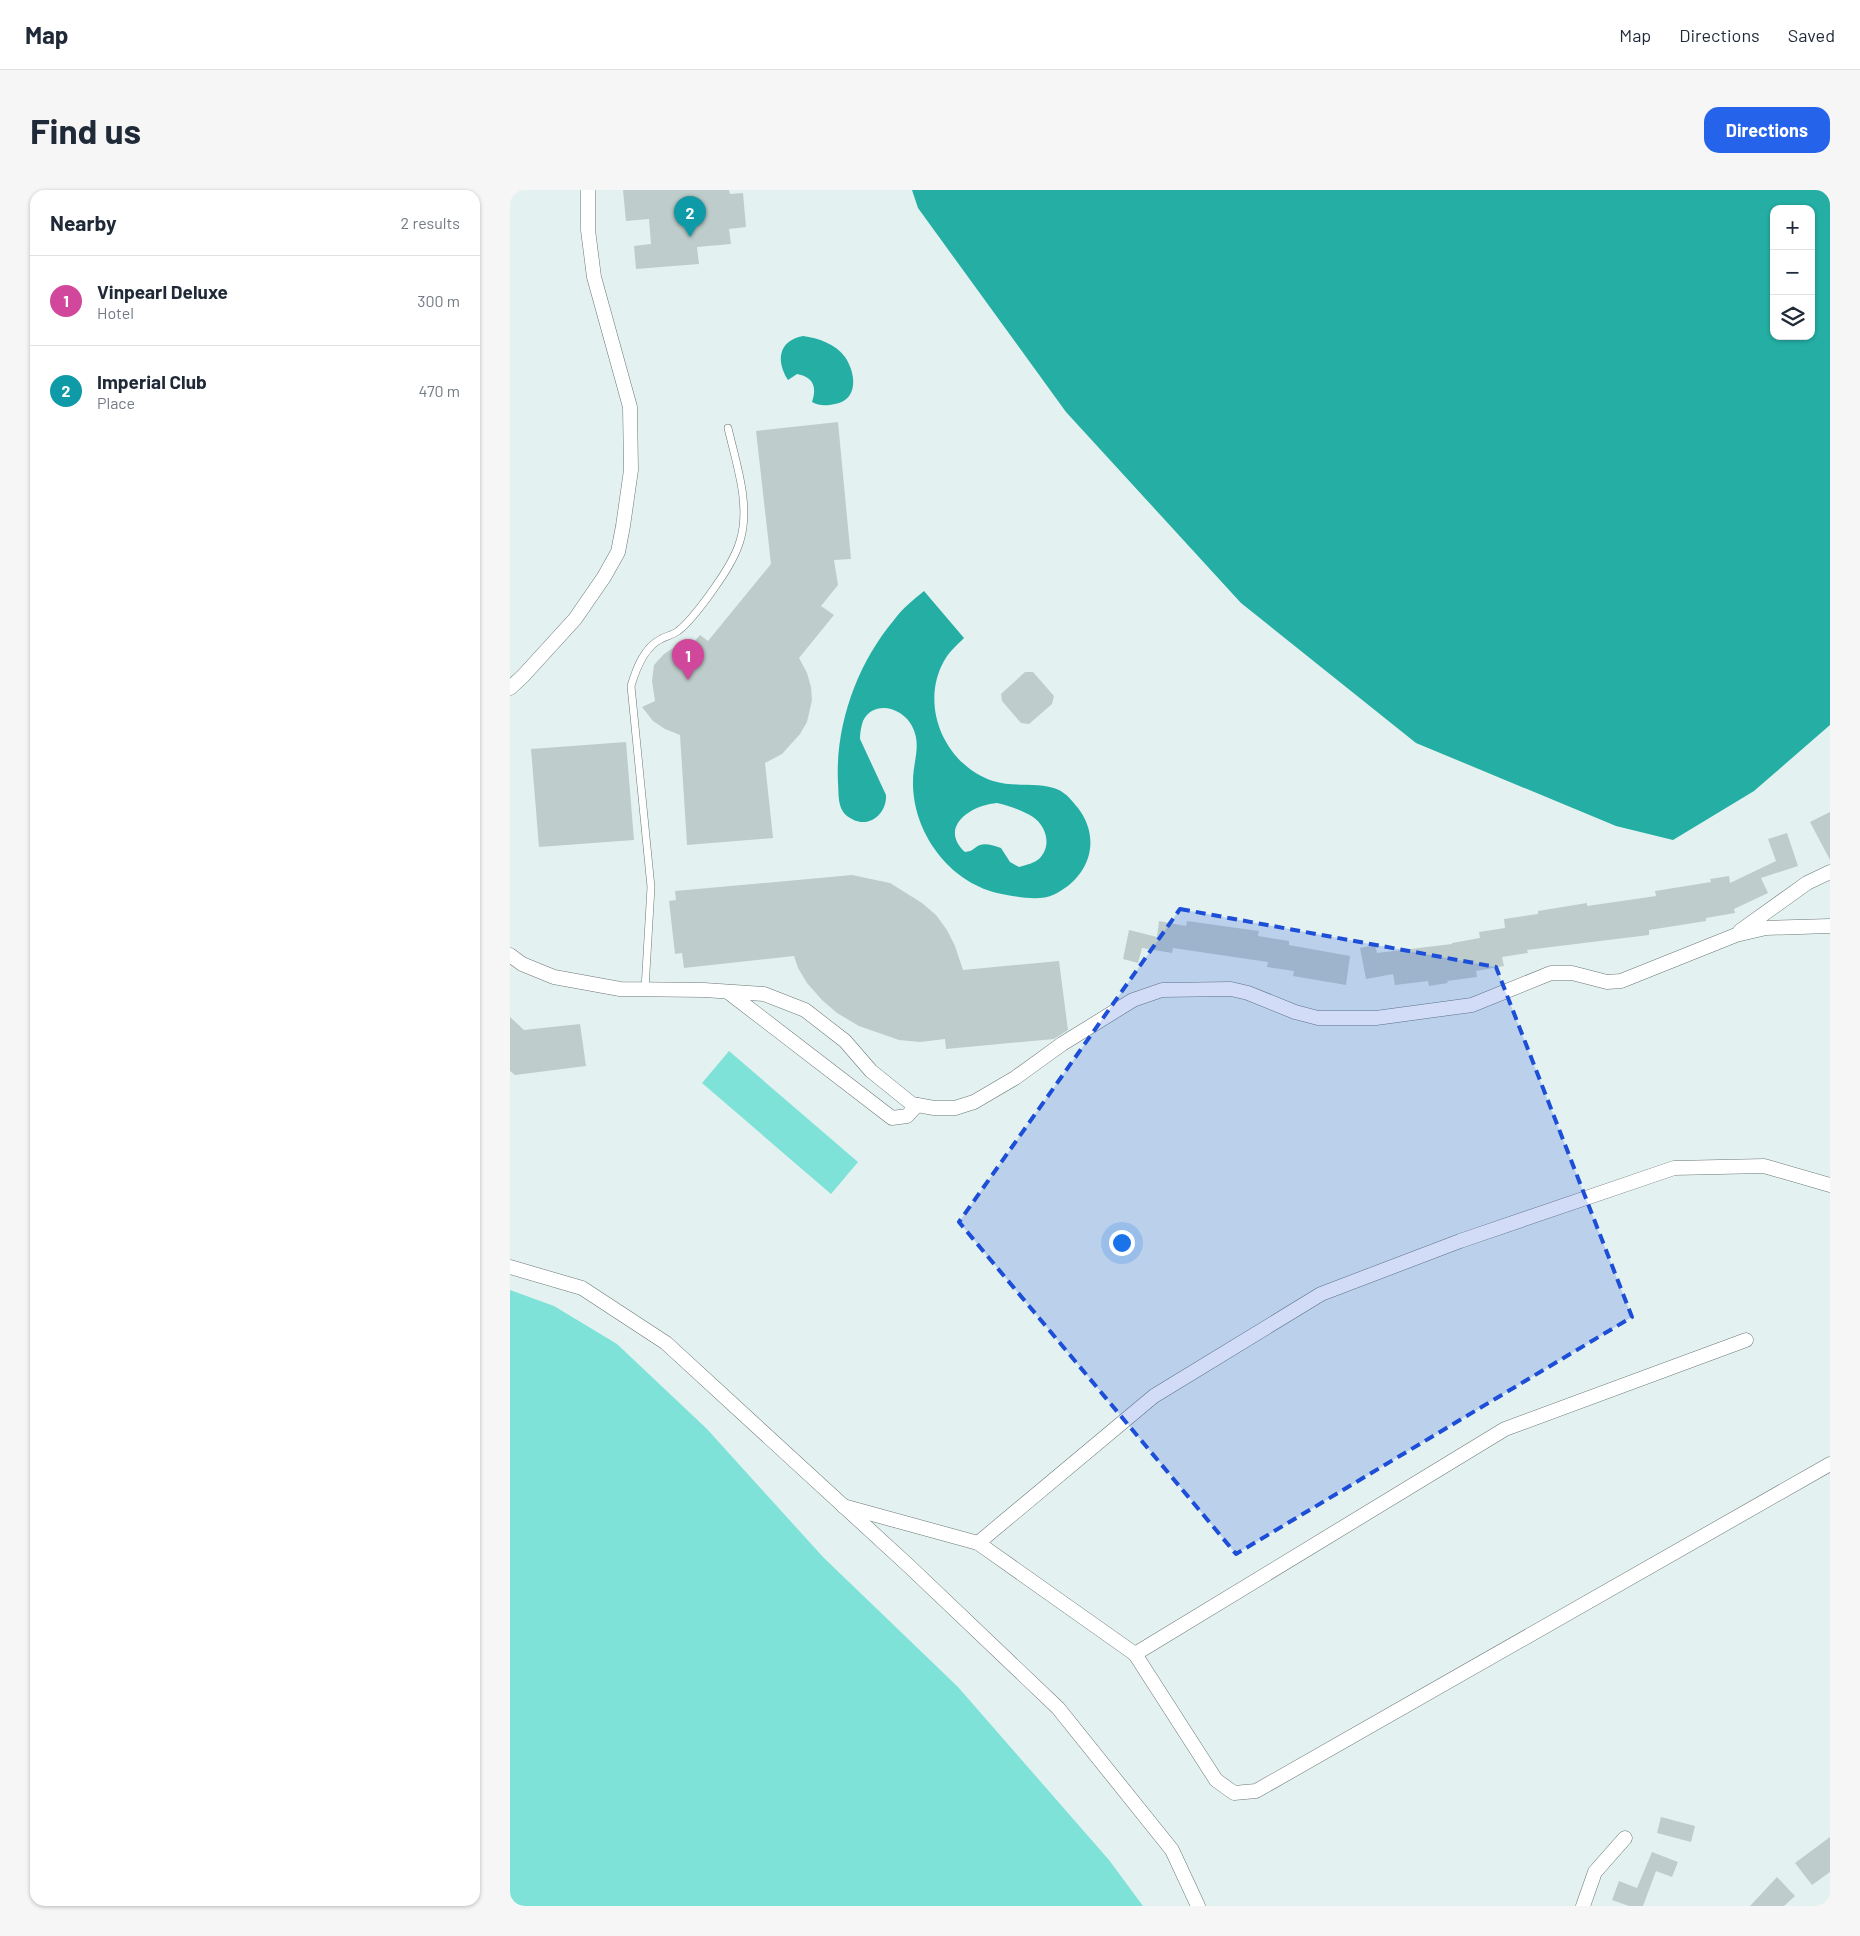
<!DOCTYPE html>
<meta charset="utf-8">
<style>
:root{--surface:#fff;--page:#f6f6f7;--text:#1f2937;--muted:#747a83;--line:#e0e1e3;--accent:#2563eb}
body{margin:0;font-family:Barlow,sans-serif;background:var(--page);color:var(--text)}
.controls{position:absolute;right:15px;top:15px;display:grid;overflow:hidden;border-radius:10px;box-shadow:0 1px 4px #0004}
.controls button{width:45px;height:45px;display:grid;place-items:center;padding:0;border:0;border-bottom:1px solid var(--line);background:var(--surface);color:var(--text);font:25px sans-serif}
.you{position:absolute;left:611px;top:1052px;width:18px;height:18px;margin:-12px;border:4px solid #fff;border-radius:50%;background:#1a73e8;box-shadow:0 0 0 8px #1a73e833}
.badge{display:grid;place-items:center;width:32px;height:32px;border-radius:50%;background:var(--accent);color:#fff;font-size:16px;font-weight:700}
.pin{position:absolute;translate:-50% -41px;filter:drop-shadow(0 1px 2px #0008)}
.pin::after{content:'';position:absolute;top:26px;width:18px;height:15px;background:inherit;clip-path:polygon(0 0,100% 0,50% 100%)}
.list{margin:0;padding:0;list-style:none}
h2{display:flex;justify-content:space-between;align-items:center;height:65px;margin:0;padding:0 20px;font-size:21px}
h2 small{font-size:16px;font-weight:400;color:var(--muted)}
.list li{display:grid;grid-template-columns:32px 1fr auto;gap:15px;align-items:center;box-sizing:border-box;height:90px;padding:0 20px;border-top:1px solid var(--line)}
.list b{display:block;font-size:19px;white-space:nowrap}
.list p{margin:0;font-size:16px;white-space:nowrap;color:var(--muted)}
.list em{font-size:16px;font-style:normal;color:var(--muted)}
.icon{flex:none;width:28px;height:28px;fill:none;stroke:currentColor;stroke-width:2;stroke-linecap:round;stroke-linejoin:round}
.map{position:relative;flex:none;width:1320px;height:1716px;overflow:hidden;border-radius:15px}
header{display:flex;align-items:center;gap:30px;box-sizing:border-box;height:70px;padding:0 25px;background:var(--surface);border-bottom:1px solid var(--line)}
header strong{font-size:24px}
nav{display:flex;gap:28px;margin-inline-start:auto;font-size:18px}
.intro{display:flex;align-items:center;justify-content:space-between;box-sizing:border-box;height:120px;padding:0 30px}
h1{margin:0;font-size:35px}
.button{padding:12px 22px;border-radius:15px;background:var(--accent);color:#fff;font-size:18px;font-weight:700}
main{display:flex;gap:30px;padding:0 30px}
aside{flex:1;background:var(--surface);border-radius:15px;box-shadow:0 1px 4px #0004}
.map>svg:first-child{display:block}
.green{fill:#7ee2d8}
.water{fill:#24aea4;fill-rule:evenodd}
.building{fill:#becdcb}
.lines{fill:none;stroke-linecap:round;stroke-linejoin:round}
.service-casing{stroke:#6b7876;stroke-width:8}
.minor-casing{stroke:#6b7876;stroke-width:15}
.service{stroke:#fff;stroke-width:7}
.minor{stroke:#fff;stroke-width:14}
.marked{fill:#1d4ed8;fill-opacity:0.2;stroke:#1d4ed8;stroke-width:4;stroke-dasharray:10 6;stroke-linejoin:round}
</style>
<header>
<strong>Map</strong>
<nav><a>Map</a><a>Directions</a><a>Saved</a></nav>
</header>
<div class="intro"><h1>Find us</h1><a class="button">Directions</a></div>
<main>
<aside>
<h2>Nearby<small>2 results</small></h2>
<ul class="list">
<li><span class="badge" style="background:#d1479c">1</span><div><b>Vinpearl Deluxe</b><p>Hotel</p></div><em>300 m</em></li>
<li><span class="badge" style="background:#0f9aa8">2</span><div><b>Imperial Club</b><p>Place</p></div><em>470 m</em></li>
</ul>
</aside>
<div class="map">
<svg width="1320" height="1716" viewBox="0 0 1320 1716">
<rect width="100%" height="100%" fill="#e3f2f0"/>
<g class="green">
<path d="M219,861l129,111 -27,32 -129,-111z"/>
<path d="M0,1100l44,16 63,38 90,85 116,128 135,130 151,173 34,46h-633z"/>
</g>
<g class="water">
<path d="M402,0h918v535l-76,66 -81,49 -57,-14 -200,-83 -175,-140 -175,-191 -148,-204zM1264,19h37v127h-37z"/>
<path d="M293,146c15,2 33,8 42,21 11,16 14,43 -10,47 -9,2 -16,2 -23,-2 5,-14 2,-25 -15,-28l-9,6c-12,-19 -10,-39 15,-44z"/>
<path d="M414,401l40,47c-7,7 -15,14 -20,23 -25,45 1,104 49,120 22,7 45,0 66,9 8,4 14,12 19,18 25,33 10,71 -25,87 -15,7 -40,1 -56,-2 -49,-12 -85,-62 -84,-112 0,-20 9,-36 -1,-55 -9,-18 -38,-27 -49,-5 -2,6 -3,12 -3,18l26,56c1,18 -16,34 -34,24 -15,-7 -13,-22 -14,-36 -3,-58 19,-119 56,-163 8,-11 19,-20 30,-29zM487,613c12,3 25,7 36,14 13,9 19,28 7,41 -5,5 -14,7 -21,9l-9,-5 -9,-14c-6,-2 -15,-5 -21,-3 -7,3 -6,6 -15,7 -27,-25 6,-47 32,-49z"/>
</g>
<g class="building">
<path d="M113,0h106l1,4 13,-1 3,34 -17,2 2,15 -34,3 2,17 -63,5 -2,-23 17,-2 -2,-25 -23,2z"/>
<path d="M328,232l13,137 -17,1 4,25 -17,21 13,9 -35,43 8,15 4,14 1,13 -5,22 -7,12 -18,20 -17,9 8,75 -86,7 -7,-110 -15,-6 -12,-8 -11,-14 13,-6 -3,-20 2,-16 10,-11 14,-9 14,-1 8,-9 8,6 63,-77 -15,-133z"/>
<path d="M515,482h8l21,24 -2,8 -23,20 -8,-1 -19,-22 -1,-7z"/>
<path d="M116,552l8,98 -95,7 -8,-98z"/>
<path d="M1320,622v48l-20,-38z"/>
<path d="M1277,643l11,33 -37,12 7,15 -34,16 1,4 -29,5v3l-57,9v5l-122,15 1,3 -26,4 2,9 -28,5 1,6 -30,4 1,2 -19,3 -1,-5 -33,4 -2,-11 -27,5 -6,-31 15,-3 2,8 75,-9v-1l28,-5 -1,-6 26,-4 -1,-9 34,-5v-3l49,-8v3l69,-10 -1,-5 56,-9 -1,-3 19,-3 1,7 46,-22 -8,-22z"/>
<path d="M342,685l38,8 32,20 14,12 11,15 8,16 8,24 96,-9 9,69 -14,9 -108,10 -1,-10 -25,3 -21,-2 -40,-14 -22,-13 -15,-13 -15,-17 -9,-15 -4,-12 -110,12 -2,-15 -7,1 -6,-53 7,-1 -1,-9z"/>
<path d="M649,731l27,5 1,-5 72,10 -1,5 31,5v4l61,11 -4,29 -53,-9 1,-5 -27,-4 1,-5 -95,-14 -1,5 -30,-5 -4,15 -15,-4 6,-29 28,7z"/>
<path d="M0,827l14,13 56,-6 6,42 -71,9 -5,-4z"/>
<path d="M1151,1627l34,9 -4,16 -34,-9z"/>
<path d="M1320,1647v35l-18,13 -17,-22z"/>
<path d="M1142,1662l26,10 -6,15 -16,-6 -13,35h-14l-17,-6 7,-19 18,7z"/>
<path d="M1267,1687l18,19 -11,10h-34z"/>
</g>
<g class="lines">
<g class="service-casing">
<path id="service" d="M135,799l6,-102 -20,-201c5,-17 13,-39 30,-47 5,-3 12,-4 17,-8 11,-8 29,-32 37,-44 10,-14 20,-29 25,-46 11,-36 -4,-78 -12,-113"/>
</g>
<g class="minor-casing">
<g id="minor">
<path d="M0,498l13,-12 52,-57 29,-42 14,-25 5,-26 8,-56 -1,-63 -36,-130 -6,-47v-40"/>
<path d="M1230,741l67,-48 23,-11"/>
<path d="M0,765l12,9 32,13 66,12 84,1 60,4 41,16 40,31 26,30 41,33 22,4h21l19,-6 41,-24 47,-34 71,-44 29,-10 69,-1 17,4 47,19 23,6h58l96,-13 79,-32h21l35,9 14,-1 115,-46 30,-7 64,-2"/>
<path d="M218,802l164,126 15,-2 10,-11"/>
<path d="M0,1077l72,21 84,55 244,224 148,141 114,142 26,56"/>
<path d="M333,1316l135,37 157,111 81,126 18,13 22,-2 574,-327"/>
<path d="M468,1353l176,-147 167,-102 139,-53 214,-73 90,-2 66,19"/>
<path d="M625,1464l370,-225 241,-89"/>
<path d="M1073,1716l12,-34 30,-34"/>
</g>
</g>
<use href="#service" class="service"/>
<use href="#minor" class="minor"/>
</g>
<path class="marked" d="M670,719l316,58 136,350 -396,237 -277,-332z"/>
</svg>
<div class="controls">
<button>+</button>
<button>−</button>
<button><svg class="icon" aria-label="layers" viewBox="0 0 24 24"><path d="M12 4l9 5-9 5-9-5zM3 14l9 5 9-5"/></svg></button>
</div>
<div class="you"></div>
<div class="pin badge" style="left:178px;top:490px;background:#d1479c">1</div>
<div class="pin badge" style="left:180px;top:47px;background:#0f9aa8">2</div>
</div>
</main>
